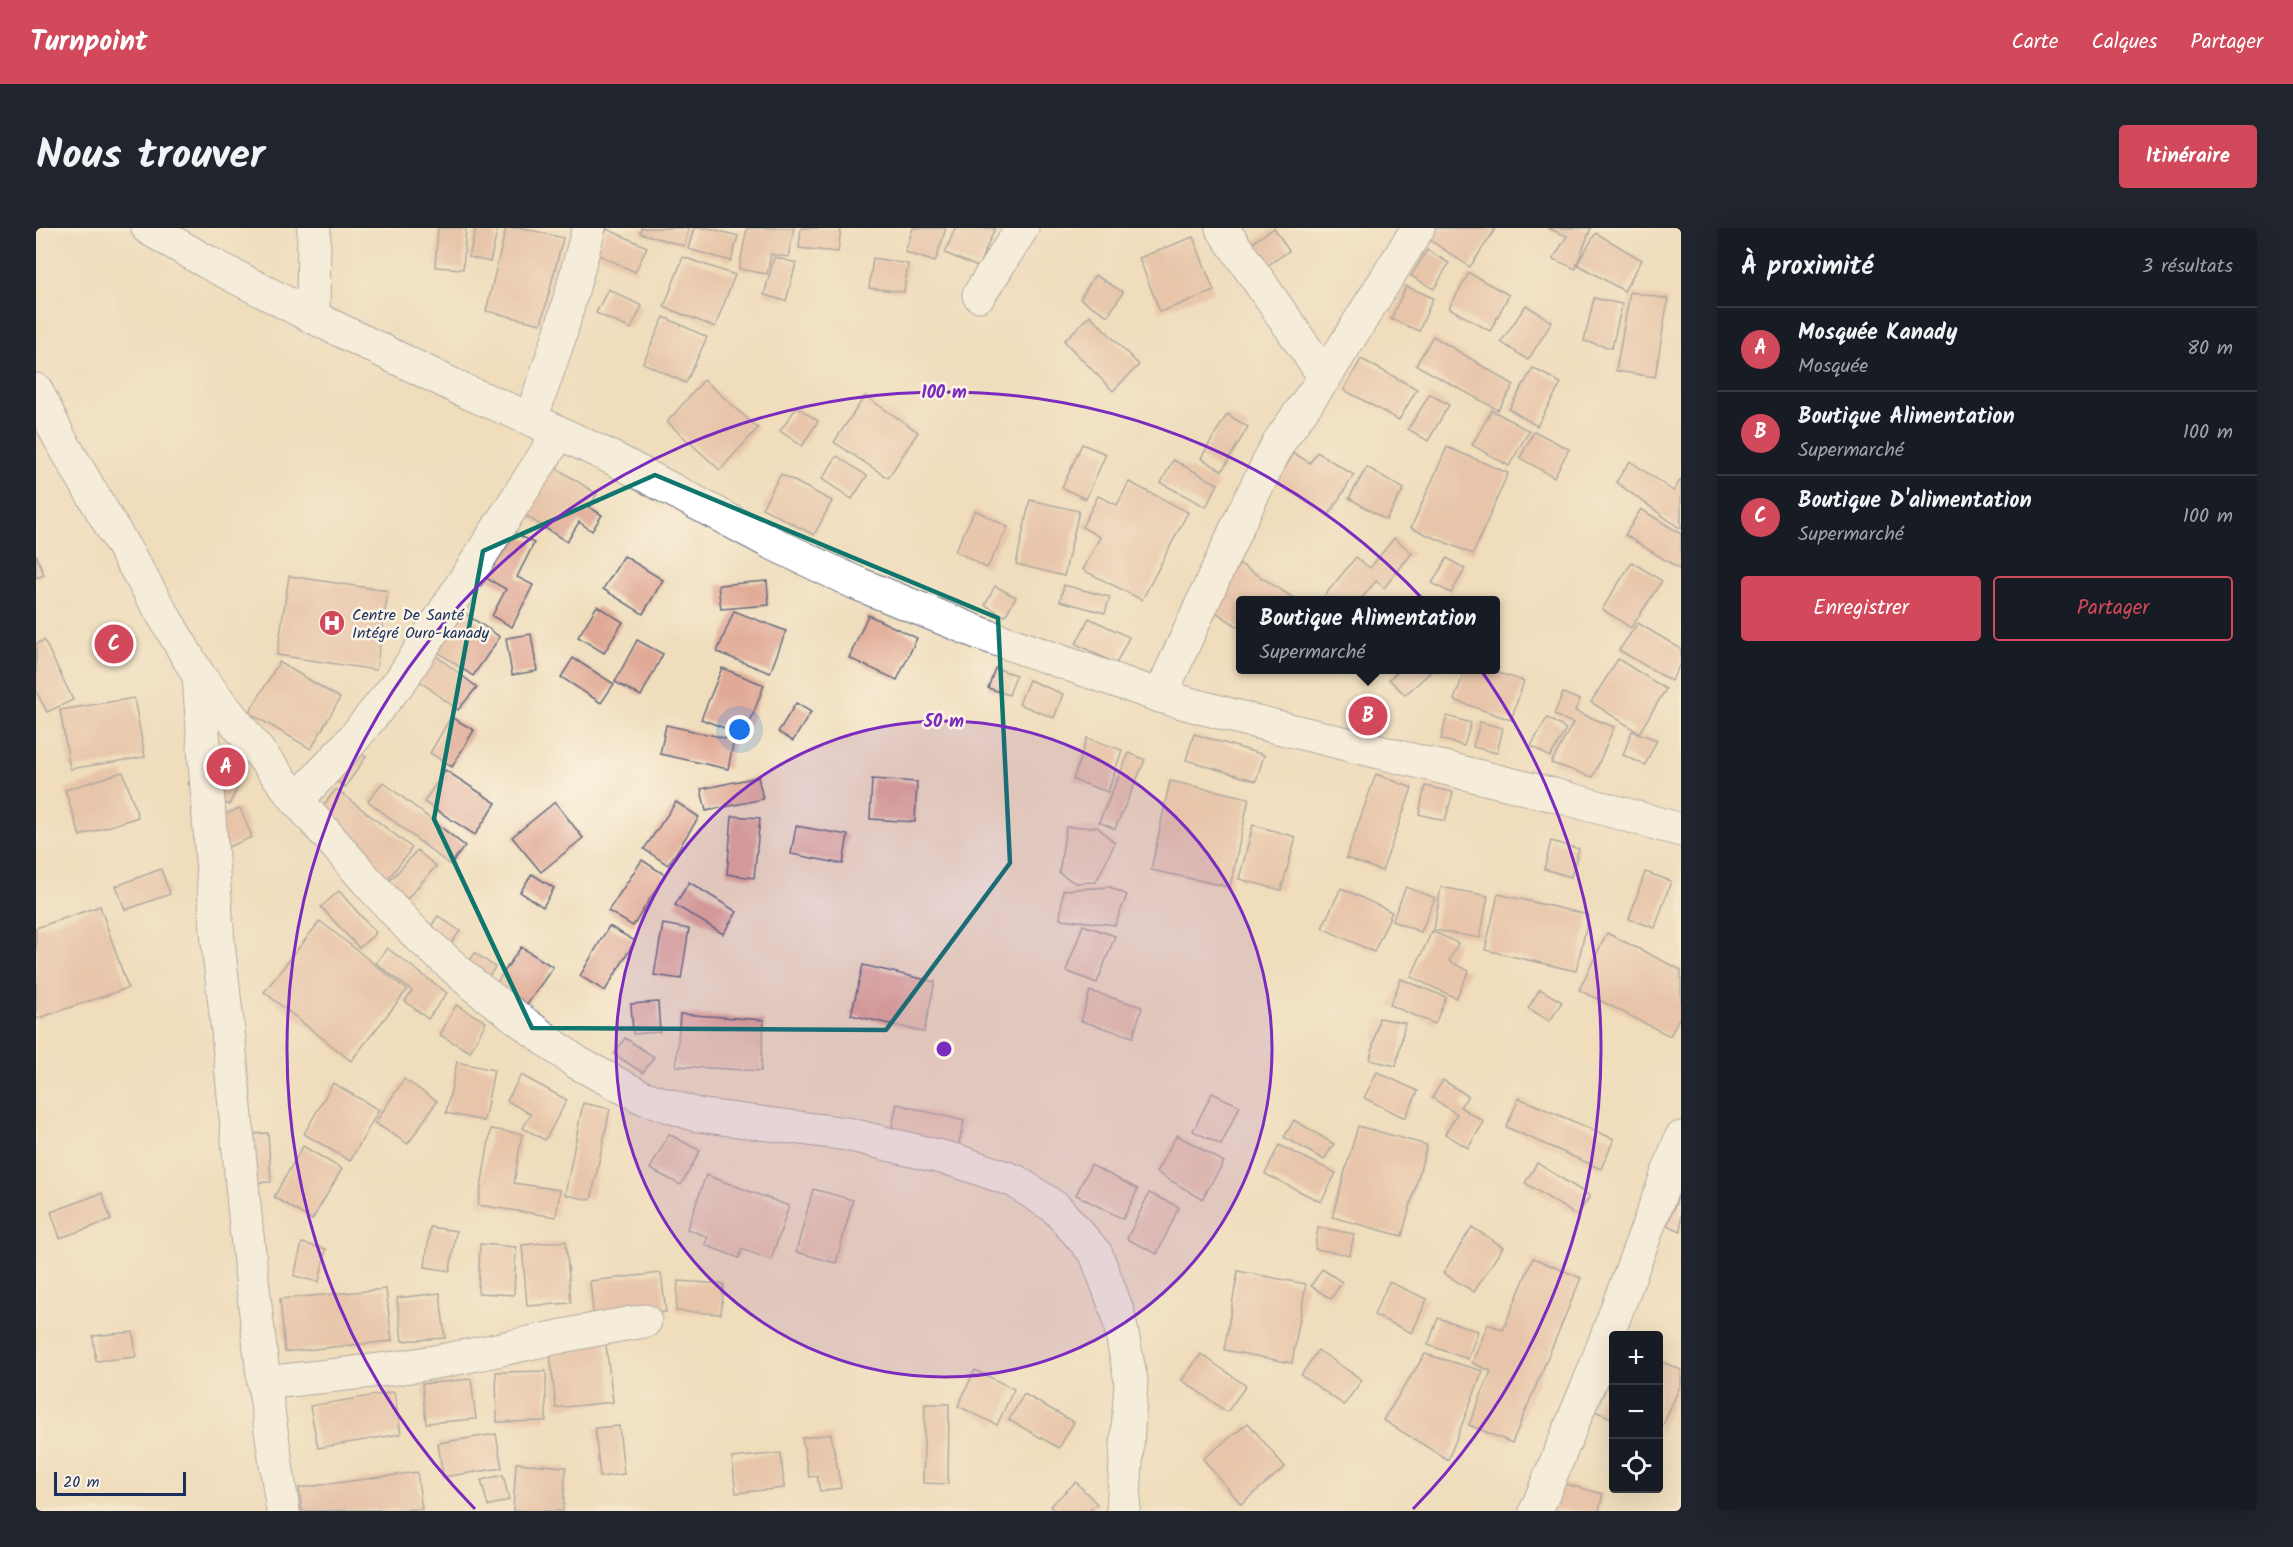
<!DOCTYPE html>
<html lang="fr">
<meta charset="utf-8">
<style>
:root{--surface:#171b24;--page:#20242c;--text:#f1f3f6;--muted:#9ea1a6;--line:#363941;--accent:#d1495b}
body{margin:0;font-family:Kalam,sans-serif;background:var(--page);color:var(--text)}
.controls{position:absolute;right:18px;bottom:18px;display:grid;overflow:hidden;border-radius:6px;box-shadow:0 6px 24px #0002}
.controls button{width:54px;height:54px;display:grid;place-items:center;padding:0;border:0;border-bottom:2px solid var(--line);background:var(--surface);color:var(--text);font:30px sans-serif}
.scale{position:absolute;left:18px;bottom:15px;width:132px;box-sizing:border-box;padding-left:6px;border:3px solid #1b2f5e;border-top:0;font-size:16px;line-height:21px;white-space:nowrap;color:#1b2f5e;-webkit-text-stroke:4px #fcf5e5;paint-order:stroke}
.you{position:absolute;left:704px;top:502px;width:21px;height:21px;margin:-15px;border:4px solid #fff;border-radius:50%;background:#1a73e8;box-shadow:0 0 0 9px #1a73e833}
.badge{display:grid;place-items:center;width:39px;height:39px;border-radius:50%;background:var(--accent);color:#fff;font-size:20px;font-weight:700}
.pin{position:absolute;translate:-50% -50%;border:3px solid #fff;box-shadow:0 2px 6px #0006}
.popup{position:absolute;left:1200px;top:368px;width:264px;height:78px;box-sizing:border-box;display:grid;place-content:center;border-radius:6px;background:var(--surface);filter:drop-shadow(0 2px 4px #0005);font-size:20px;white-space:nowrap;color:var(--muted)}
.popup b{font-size:22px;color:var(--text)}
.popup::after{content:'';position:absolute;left:50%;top:100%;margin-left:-12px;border:12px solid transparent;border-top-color:var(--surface)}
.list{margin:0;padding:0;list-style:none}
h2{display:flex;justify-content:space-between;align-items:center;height:78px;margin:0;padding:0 24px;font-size:26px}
h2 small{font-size:20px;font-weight:400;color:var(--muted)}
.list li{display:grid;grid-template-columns:39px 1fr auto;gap:18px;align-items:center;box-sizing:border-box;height:84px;padding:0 24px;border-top:2px solid var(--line)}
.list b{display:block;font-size:22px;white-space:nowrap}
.list p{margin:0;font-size:20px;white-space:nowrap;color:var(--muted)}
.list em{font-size:20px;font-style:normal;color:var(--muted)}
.actions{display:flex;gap:12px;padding:18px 24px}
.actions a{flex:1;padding:14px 0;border:2px solid var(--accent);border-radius:6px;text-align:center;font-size:21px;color:var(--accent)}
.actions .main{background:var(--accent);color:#fff}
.icon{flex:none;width:33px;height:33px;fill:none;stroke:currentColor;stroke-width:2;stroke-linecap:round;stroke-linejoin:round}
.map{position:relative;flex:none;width:1645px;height:1283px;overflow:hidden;border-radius:6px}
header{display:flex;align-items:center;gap:36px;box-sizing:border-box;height:84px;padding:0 30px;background:var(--accent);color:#fff}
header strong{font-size:28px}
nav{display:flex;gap:33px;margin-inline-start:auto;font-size:21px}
.intro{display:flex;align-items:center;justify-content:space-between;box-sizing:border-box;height:144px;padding:0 36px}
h1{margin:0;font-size:42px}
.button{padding:15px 27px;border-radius:6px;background:var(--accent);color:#fff;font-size:21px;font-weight:700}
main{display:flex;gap:36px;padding:0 36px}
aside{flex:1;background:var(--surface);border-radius:6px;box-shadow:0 6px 24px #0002}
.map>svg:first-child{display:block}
.building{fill:#e0a995}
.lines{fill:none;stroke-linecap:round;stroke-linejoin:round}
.minor-casing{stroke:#656c7f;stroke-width:35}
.minor{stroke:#fff;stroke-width:33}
.marked{fill:none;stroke:#0f766e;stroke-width:4.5;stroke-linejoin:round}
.ring{fill:none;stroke:#7b2cbf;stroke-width:3}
.labels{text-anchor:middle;stroke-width:5;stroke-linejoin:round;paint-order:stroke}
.poi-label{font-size:16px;fill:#1b2f5e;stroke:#fcf5e5;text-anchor:start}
.centre{fill:#7b2cbf;stroke:#fcf5e5;stroke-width:3}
.ring-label{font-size:18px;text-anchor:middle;font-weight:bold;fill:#7b2cbf;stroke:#fcf5e5;stroke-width:5;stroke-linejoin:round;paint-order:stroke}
</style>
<header>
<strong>Turnpoint</strong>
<nav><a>Carte</a><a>Calques</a><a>Partager</a></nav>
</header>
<div class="intro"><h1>Nous trouver</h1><a class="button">Itinéraire</a></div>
<main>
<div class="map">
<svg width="1645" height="1283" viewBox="0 0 1645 1283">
<rect width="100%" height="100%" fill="#fcf5e5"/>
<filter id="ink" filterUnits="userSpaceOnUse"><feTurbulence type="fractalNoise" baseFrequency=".0167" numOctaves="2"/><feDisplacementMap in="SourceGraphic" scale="12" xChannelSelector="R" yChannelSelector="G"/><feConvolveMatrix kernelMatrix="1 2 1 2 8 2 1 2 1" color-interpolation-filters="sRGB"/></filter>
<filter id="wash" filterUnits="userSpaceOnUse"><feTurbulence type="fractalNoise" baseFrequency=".008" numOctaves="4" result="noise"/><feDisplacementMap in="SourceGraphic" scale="24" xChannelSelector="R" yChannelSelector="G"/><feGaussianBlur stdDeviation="1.35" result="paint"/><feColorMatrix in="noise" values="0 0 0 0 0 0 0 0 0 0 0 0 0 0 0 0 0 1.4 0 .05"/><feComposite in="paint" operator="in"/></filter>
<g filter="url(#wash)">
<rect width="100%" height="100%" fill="#efddbb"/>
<g id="blocks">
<g class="building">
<path d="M402,0h28l-3,41 -28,-2z"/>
<path d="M440,0h22l-8,34 -21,-5z"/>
<path d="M470,0h17l40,10 -22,86 -55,-13z"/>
<path d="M605,0h48l-5,18 -44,-13z"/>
<path d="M658,0h15l29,8 -7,25 -43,-12z"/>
<path d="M711,0h47l-6,29 -17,-3 -4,20 -28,-5z"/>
<path d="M765,0h40l-3,24 -39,-4z"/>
<path d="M877,0h33l-11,34 -30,-10z"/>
<path d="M919,0h40l-17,39 -33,-14z"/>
<path d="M1238,0l15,23 -24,16 -16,-22z"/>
<path d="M1397,0h63l-26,39 -43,-29z"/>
<path d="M1511,0h44l-14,36 19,-31 46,27 -18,31 -47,-27 -1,5 -23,-10 14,-23z"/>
<path d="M571,1l40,18 -12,25 -40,-19z"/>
<path d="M1157,9l21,54 -54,21 -21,-54z"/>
<path d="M1391,22l22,13 -15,26 -23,-13z"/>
<path d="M647,29l52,18 -20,52 -51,-20z"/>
<path d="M738,29l22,6 -10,38 -22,-6z"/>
<path d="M837,30l35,6 -4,28 -35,-4z"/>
<path d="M1433,45l40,22 -19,36 -41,-23z"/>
<path d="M1059,47l28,17 -15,24 -28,-17z"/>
<path d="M1370,58l27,12 -14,33 -28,-12z"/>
<path d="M572,61l34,17 -11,23 -35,-16z"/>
<path d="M1594,64l38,7 -13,78 -39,-6z"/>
<path d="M1558,70l28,6 -10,44 -28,-7z"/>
<path d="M1490,77l26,17 -24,38 -27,-18z"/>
<path d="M1054,87l49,50 -26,26 -49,-50z"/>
<path d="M628,89l43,20 -21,46 -43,-20z"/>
<path d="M1397,108l81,49 -16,25 -82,-45z"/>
<path d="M1325,131l56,30 -18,31 -55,-30z"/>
<path d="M1497,140l28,15 -24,43 -28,-17z"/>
<path d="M668,152l54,48 -38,42 -53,-48z"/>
<path d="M1394,166l19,11 -21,36 -20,-12z"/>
<path d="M829,168l53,36 -30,46 -54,-36z"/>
<path d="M761,179l21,14 -16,25 -22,-15z"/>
<path d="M1456,182l37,21 -20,35 -37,-21z"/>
<path d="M1191,186l21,13 -26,44 -21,-13z"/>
<path d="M1498,203l35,18 -15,28 -34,-19z"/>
<path d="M1046,216l24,10 -20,45 -24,-11z"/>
<path d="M1411,219l61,26 -35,81 -62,-26z"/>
<path d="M1281,224l37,23 -25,40 -53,-33 18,-29 16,10z"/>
<path d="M801,228l30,20 -15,23 -30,-20z"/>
<path d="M1137,232l45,24 -12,23 -45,-24z"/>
<path d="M1594,233l43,30 8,-12v50l-65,-47z"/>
<path d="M511,234l50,32 -8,13 13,8 -10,16 -13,-9 -12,20 -50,-32z"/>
<path d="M1331,239l37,22 -18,31 -37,-22z"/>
<path d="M745,246l51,27 -18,34 -52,-27z"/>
<path d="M1093,254l59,30 -46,88 -59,-30 17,-33 -18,-10 16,-31 19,9z"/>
<path d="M994,272l49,11 -15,65 -48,-12z"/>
<path d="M1605,281l40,25v36l-56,-35z"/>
<path d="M939,282l33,17 -21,41 -32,-17z"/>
<path d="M466,298l32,17 -17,34 16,8 -21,42 -20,-11 14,-27 -29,-16z"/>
<path d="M1358,310l18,15 -28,35 -8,-7 -16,19h-39l35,-43 14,11z"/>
<path d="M0,326l8,21 -8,3z"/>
<path d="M588,328l39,24 -20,34 -40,-25z"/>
<path d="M1411,330l18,11 -14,24 -19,-10z"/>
<path d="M1596,334l30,19 -31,47 -29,-19z"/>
<path d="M1204,336l57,36h-57v28l-29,-19z"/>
<path d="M253,348l99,15 -12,79 -99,-15z"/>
<path d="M731,353l2,24 -48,4 -3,-24z"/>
<path d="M1028,357l46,12 -5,16 -45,-12z"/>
<path d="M959,358l21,11 -11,19 -20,-11z"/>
<path d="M412,374l52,35 -27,39 -51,-35z"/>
<path d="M561,378l26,16 -19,31 -26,-16z"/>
<path d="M698,383l52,20 -16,42 -53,-21z"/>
<path d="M832,387l49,23 -20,42 -48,-22z"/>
<path d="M1053,390l40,19 -13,27 -40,-20z"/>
<path d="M1602,395l43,26v14l-10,18 -52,-31z"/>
<path d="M495,406l6,37 -25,4 -6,-37z"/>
<path d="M8,412l29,60 -26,12 -11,-21v-47z"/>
<path d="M601,412l26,14 -22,42 -26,-14z"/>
<path d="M395,424l46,35 -19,23 -45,-34z"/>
<path d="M537,430l41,26 -13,19 -40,-26z"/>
<path d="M1582,431l48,30 -27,44 -48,-31z"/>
<path d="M243,434l61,36 -29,51 -62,-36z"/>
<path d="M686,440l42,17 -19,51 -44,-17z"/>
<path d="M959,440l21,7 -7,20 -21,-7z"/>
<path d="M1364,442h33l-28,25 -16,-16z"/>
<path d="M1429,442h24l35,11 -13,39 -57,-20z"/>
<path d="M993,452l34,14 -9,24 -35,-14z"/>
<path d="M1527,465l17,7 -5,11 39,16 -21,50 -42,-14 22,-40 -19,-8z"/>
<path d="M98,470l11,59 -75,12 -10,-59z"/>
<path d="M760,475l15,9 -18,29 -15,-9z"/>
<path d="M1411,488l24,7 -7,23 -23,-7z"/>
<path d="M415,489l23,13 -22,37 -22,-14z"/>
<path d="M1511,490l19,11 -16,28 -19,-11z"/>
<path d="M1444,494l23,6 -6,25 -24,-6z"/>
<path d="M630,497l68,15 -6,29 -68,-15z"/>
<path d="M1596,503l25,9 -12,25 -22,-10z"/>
<path d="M1158,506l70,21 -8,26 -70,-21z"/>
<path d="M1051,510l35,12 -14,42 -35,-12z"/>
<path d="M309,515l21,14 -21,30 -20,-14z"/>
<path d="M1093,525l16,7 -30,69 -16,-7z"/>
<path d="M166,530l40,21 -13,26 -41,-21z"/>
<path d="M409,542l51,33 -21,32 -51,-33z"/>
<path d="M87,544l15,45 -58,19 -15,-46z"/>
<path d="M1340,546l36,14 -30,83 -36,-13z"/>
<path d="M722,549l5,22 -57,12 -5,-22z"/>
<path d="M836,551l45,3 -2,40 -45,-3z"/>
<path d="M1134,553l79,17 -19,89 -79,-17z"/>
<path d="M347,554l82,64 -15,19 -82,-64z"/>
<path d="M1389,558l28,6 -8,29 -26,-7z"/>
<path d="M300,561l76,59 -33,43 -76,-59z"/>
<path d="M519,574l28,36 -42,34 -29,-35z"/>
<path d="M640,574l23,15 -31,48 -24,-16z"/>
<path d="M204,580l12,29 -29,12 -12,-29z"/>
<path d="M696,588l28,2 -6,60 -27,-4z"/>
<path d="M1217,597l43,12 -15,53 -42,-11z"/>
<path d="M760,598l52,9 -5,29 -52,-10z"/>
<path d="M1030,599h31l18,16 -19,39 -21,1 -16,-10z"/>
<path d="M1515,613l28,8 -8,28 -27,-8z"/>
<path d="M381,622l19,16 -29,33 -18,-17z"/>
<path d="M606,632l23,15 -32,51 -25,-15z"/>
<path d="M125,641l9,25 -45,16 -9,-24z"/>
<path d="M1609,644l26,9 -16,47 -26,-9z"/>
<path d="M496,646l22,14 -11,19 -23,-15z"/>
<path d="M653,654l48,30 -14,22 -48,-29z"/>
<path d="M1074,659l17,8 -12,30 -55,-6 3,-29z"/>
<path d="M1370,659l29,11 -14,34 -29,-11z"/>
<path d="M1405,659l47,9 -8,42 -46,-8z"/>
<path d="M1305,660l51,24 -18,40 -52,-24z"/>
<path d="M303,663l37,42 -17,15 -38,-41z"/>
<path d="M1462,666l91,21 -13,56 -91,-21z"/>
<path d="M64,678l28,82 -92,31v-91z"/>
<path d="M402,688l22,15 -16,22 -21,-15z"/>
<path d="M284,693l87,69 -56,71 -87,-69z"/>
<path d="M627,696l26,5 -8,50 -27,-4z"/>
<path d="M1047,697l32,11 -18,47 -31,-12z"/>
<path d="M573,698l26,15 -30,50 -25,-15z"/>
<path d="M1396,703l26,12 -9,18 20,10 -13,27 -45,-21z"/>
<path d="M1571,705l74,37v44l-11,22 -91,-46z"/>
<path d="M485,719l32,20 -33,48 -31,-21z"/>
<path d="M351,720l60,45 -19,26 -23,-18 7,-10 -36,-28z"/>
<path d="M439,725l20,14 -12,19 -21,-13z"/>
<path d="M827,737l72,17 -11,50 -73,-17z"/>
<path d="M1365,751l45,18 -11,27 -45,-19z"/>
<path d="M1504,761l22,13 -12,19 -22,-13z"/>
<path d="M1054,763l52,16 -9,30 -52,-16z"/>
<path d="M622,774l2,30 -27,2 -2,-30z"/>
<path d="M420,777l30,17 -16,30 -30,-17z"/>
<path d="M644,786l84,6 -3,51 -85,-5z"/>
<path d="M1343,790l26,5 -9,43 -26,-6z"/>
<path d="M589,810l29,19 -11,16 -29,-19z"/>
<path d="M421,834l37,8 -10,51 -38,-8z"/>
<path d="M1341,844l41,19 -13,27 -41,-20z"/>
<path d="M485,847l46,25 -22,40 -22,-12 8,-14 -24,-13z"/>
<path d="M368,851l33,22 -29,43 -33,-21z"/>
<path d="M1407,852l25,16 -8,11 24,15 -16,26 -23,-14 12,-20 -25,-16z"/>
<path d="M297,855l46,27 -29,51 -46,-27z"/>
<path d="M1176,865l28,13 -19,39 -28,-14z"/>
<path d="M1483,870l95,41 -13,30 -95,-42z"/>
<path d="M547,875l27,6 -19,91 -26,-5z"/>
<path d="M861,876l67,17 -7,31 -67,-17z"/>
<path d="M1258,892l40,24 -10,16 -40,-23z"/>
<path d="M1322,898l69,19 -25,91 -70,-19z"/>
<path d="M455,901l31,5 -8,49 46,7 -4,27 -78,-12z"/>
<path d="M232,905l3,49 -35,1 -2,-48z"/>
<path d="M633,906l31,17 -19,34 -31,-16z"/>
<path d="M1141,907l47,27 -22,37 -46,-27z"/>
<path d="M1243,917l57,28 -15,29 -56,-28z"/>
<path d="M267,918l39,23 -30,51 -38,-23z"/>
<path d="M1501,935l53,33 -13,20 -52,-33z"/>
<path d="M1055,937l47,24 -15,30 -47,-24z"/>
<path d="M670,947l83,31 -18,54 -29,-11 -3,9 -34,-13 3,-8 -21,-8z"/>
<path d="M777,961l40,11 -17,63 -40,-11z"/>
<path d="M66,965l9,27 -51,18 -9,-26z"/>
<path d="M1113,965l30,14 -22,47 -30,-15z"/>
<path d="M1643,967l2,1v35l-14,-6z"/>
<path d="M394,999l26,4 -6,40 -25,-4z"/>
<path d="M1282,999l36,7 -4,21 -35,-6z"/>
<path d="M1436,999l31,20 -29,45 -31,-19z"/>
<path d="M530,1013l5,62 -44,3 -5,-61z"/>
<path d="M266,1015l24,6 -7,33 -25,-6z"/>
<path d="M444,1016l36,3 -2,48 -36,-2z"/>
<path d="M1497,1030l48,20 -69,165 -43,-18 22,-54 -19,-8 16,-39 15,6z"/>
<path d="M1286,1041l20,13 -11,17 -20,-13z"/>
<path d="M1202,1043l68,13 -14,79 -68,-13z"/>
<path d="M625,1045l5,39 -72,8 -4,-39z"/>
<path d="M642,1053l46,3 -3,30 -45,-3z"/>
<path d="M1353,1054l38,17 -15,34 -38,-18z"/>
<path d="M350,1061l6,52 -107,11 -5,-53z"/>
<path d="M404,1065l5,45 -43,3 -5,-43z"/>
<path d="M1402,1090l40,13 -10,28 -40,-14z"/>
<path d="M97,1104l3,25 -40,4 -3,-25z"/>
<path d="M569,1109l8,65 -57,6 -7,-65z"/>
<path d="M1282,1122l44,30 -18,25 -43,-30z"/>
<path d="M1165,1126l45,32 -19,26 -45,-32z"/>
<path d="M1389,1126l58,17 -35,89 -65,-40z"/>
<path d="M1622,1132l23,10v14l-23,52z"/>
<path d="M939,1142l39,19 -17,36 -39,-19z"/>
<path d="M510,1143v50l-49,1 -1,-50z"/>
<path d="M1578,1143v48l-19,-8z"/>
<path d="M435,1151l5,40 -50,4 -4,-39z"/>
<path d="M358,1164l7,42 -83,14 -8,-42z"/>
<path d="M988,1166l50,28 -15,26 -50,-28z"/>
<path d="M889,1176h24l-1,80 -25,-1z"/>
<path d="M1212,1195l37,44 -44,37 -38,-45z"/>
<path d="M583,1198l5,48 -24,3 -5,-49z"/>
<path d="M460,1206l6,34 -59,9 -5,-34z"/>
<path d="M795,1206l10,54 -21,3 -3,-15 -8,1 -7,-39z"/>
<path d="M745,1225l3,35 -48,5 -4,-35z"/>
<path d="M480,1235l50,4 -3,44h-50z"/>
<path d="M381,1244l5,37 -120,2 -3,-23z"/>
<path d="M467,1247l6,25 -21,6 -7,-26z"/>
<path d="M1040,1254l21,22 -8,7h-35l-4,-5z"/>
<path d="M1522,1254l45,12 -4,17h-49z"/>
</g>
</g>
</g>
<g filter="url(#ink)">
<use href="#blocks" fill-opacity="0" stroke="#656c7f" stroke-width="1.5"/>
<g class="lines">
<g class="minor-casing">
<g id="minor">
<path d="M112,0l59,34 106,55 154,75 64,27 83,40 156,83 86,41 126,51 178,62 85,23 309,76 127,35"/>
<path d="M1186,0l103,149"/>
<path d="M943,67l43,-67"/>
<path d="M277,89l1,-89"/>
<path d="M0,162l23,47 140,239 98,124 70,81 47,51 62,55 100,75 66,35 55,18 150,19 110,27 58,20 41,27 40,46 22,59 13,68 -8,130"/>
<path d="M495,191l29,-84 29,-107"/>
<path d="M163,448l19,267 10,88 18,196 18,156 19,128"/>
<path d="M1124,468l83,-182 36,-72 46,-65 93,-149"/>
<path d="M261,572l52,-56 52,-64 158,-247"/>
<path d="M228,1155c68,-8 136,-13 203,-27 60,-12 118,-26 178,-35"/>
<path d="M1500,1283l58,-140 87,-233"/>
</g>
</g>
<use href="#minor" class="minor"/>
</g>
</g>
<path d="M0 0H1645V1283H0ZM619,247l343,143 12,245 -124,167 -354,-2 -98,-209 49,-268z" fill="#efddbb" fill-opacity=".55" fill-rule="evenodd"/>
<path class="marked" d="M619,247l343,143 12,245 -124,167 -354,-2 -98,-209 49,-268z"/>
<circle cx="908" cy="821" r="328" fill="#7b2cbf" fill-opacity=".12"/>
<g class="ring">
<circle cx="908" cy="821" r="328"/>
<path d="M439 1281A657 657 0 1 1 1377 1281"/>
</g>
<defs>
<g id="hospital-disc" transform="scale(1.35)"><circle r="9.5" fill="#d1495b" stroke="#fcf5e5"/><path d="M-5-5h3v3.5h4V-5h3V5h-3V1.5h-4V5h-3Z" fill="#fff"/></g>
</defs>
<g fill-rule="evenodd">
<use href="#hospital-disc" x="296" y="395"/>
</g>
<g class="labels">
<g class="poi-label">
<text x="316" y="392">Centre De Santé<tspan x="316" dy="18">Intégré Ouro-kanady</tspan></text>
</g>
</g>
<circle cx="908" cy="821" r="9" class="centre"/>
<g class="ring-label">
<text x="908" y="170">100 m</text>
<text x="908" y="499">50 m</text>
</g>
</svg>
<div class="controls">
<button>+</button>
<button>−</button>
<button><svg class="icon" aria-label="locate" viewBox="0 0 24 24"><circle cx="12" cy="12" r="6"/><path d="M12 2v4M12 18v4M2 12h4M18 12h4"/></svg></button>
</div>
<div class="scale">20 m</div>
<div class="you"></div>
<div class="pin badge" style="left:190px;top:539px">A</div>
<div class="pin badge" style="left:1332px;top:488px">B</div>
<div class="popup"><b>Boutique Alimentation</b>Supermarché</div>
<div class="pin badge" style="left:78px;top:416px">C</div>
</div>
<aside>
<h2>À proximité<small>3 résultats</small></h2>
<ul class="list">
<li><span class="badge">A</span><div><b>Mosquée Kanady</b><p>Mosquée</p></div><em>80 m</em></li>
<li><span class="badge">B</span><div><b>Boutique Alimentation</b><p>Supermarché</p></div><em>100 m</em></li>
<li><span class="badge">C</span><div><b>Boutique D'alimentation</b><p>Supermarché</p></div><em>100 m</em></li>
</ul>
<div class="actions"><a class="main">Enregistrer</a><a>Partager</a></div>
</aside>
</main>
